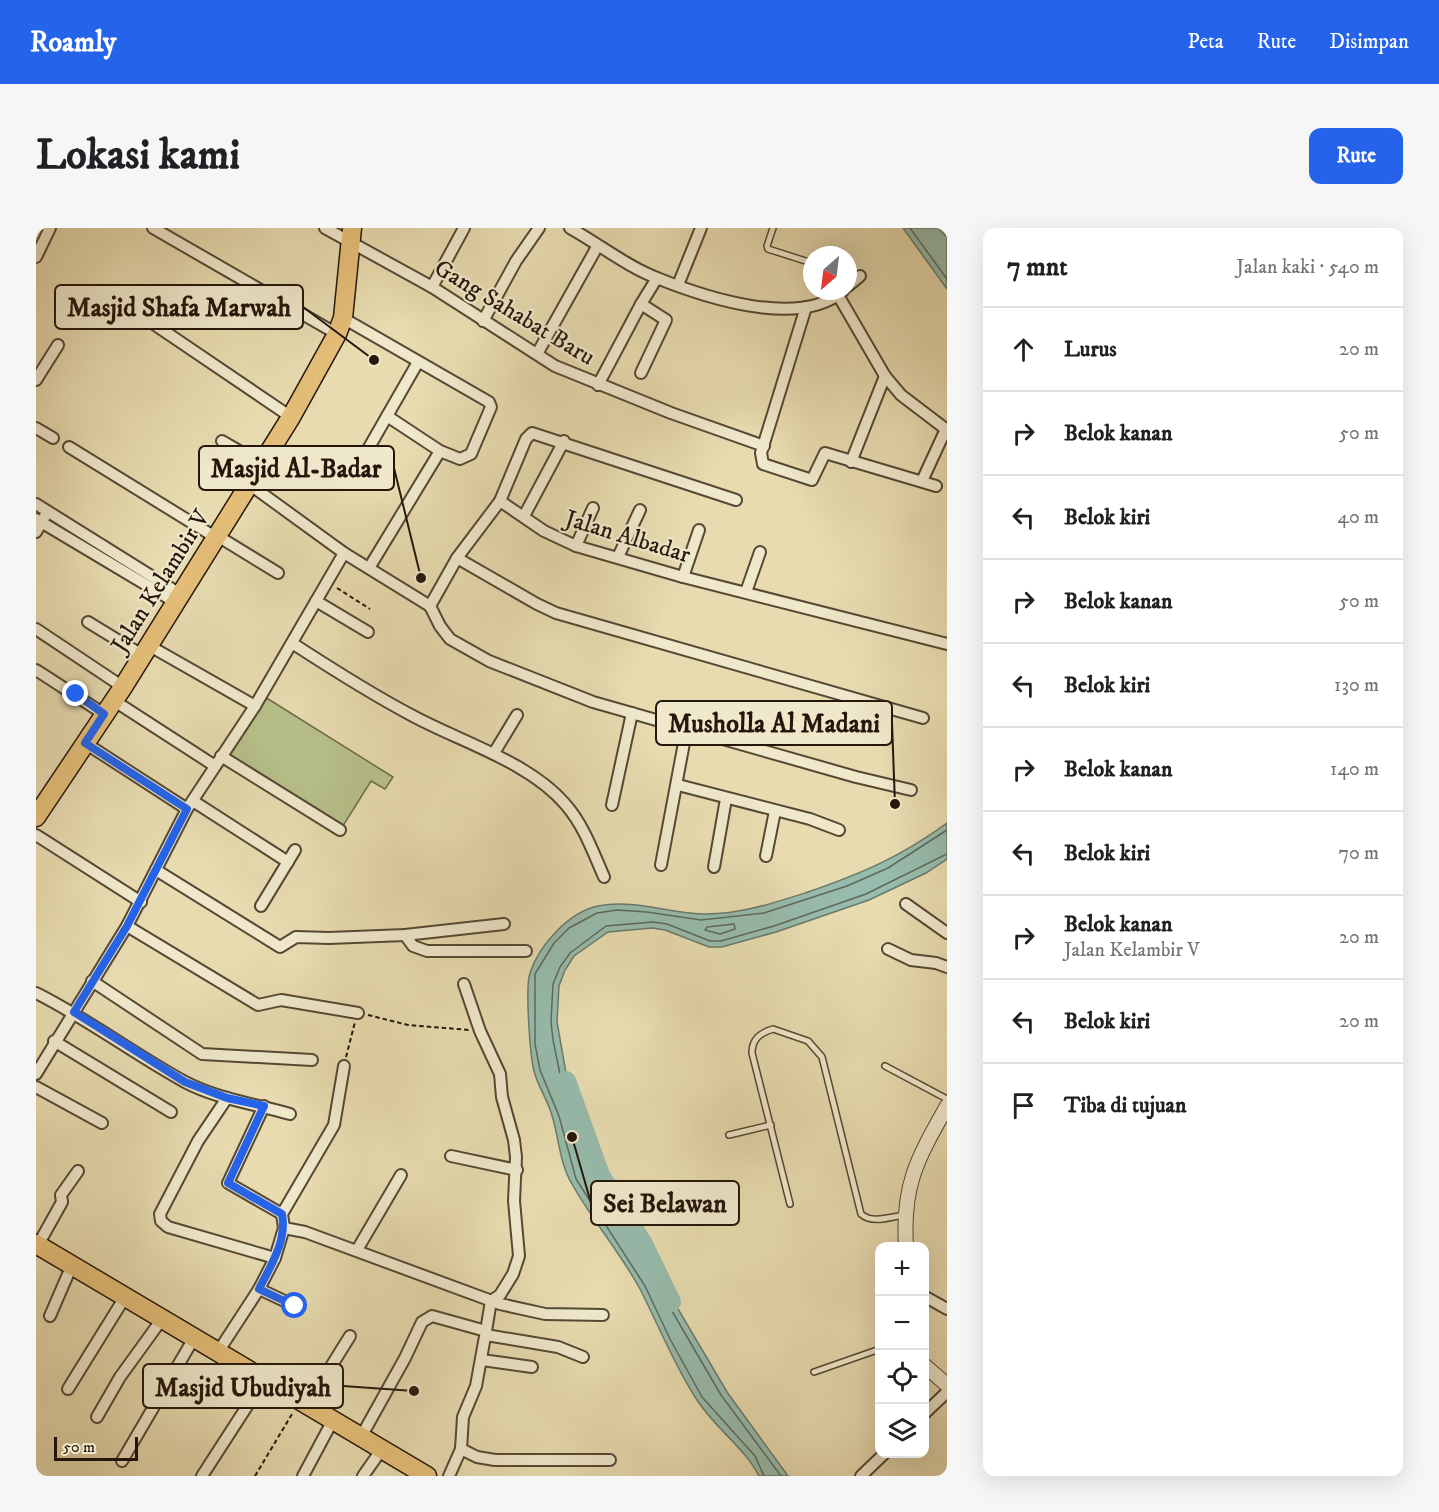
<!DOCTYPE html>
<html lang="id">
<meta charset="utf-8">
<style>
:root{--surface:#fff;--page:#f6f6f6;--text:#202124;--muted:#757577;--line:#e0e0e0;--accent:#2563eb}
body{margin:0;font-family:"IM FELL DW Pica",serif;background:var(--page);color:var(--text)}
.controls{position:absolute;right:18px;bottom:18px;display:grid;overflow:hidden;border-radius:12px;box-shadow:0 6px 24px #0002}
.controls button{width:54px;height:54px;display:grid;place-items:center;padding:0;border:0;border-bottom:2px solid var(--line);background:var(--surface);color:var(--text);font:30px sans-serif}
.compass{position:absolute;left:767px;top:18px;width:54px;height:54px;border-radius:50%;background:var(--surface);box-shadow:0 6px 24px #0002;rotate:208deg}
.scale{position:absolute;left:18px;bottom:15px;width:84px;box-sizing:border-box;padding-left:6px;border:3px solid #25170b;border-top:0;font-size:16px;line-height:21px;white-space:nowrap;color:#25170b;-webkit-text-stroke:4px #efe8cb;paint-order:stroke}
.stop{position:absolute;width:18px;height:18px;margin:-14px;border:4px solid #2563eb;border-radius:50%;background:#fff}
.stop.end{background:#2563eb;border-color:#fff;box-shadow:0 2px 6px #0008}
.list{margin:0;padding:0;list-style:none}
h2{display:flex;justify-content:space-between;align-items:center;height:78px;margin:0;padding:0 24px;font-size:26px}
h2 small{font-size:20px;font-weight:400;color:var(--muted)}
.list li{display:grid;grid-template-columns:39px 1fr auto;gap:18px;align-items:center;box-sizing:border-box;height:84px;padding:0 24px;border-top:2px solid var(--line)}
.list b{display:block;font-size:22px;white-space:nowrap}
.list p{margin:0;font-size:20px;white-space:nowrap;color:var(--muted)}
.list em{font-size:20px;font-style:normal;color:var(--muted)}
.icon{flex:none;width:33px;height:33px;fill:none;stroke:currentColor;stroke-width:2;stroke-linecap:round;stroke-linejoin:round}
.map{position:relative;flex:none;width:911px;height:1248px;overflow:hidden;border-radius:12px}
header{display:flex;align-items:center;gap:36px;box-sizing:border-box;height:84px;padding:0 30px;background:var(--accent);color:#fff}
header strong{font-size:28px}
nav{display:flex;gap:33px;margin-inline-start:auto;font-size:21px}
.intro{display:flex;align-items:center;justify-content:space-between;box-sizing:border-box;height:144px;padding:0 36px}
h1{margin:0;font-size:42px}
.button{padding:15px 27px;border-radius:12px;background:var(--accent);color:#fff;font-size:21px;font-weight:700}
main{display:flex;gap:36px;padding:0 36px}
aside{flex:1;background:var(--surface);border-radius:12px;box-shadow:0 6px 24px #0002}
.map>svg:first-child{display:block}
.green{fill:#b7c089;stroke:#6e6c4a;stroke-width:1.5}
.water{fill:#97bbac;stroke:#69796c;stroke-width:1.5}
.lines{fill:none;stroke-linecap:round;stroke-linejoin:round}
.shore{stroke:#5e695c;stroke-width:1.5}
.river{stroke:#97bbac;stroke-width:20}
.service-casing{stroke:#564834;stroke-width:8}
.minor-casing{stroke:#564834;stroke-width:14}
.tertiary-casing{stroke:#564834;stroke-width:16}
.primary-casing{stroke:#25170b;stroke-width:21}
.path{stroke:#25170b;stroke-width:2;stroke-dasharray:4.5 3;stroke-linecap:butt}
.service{stroke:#efe8cb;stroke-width:5}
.minor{stroke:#efe8cb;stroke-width:10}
.tertiary{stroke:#efe8cb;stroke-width:14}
.primary{stroke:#e4be78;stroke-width:18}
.route{stroke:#2563eb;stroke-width:8}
.labels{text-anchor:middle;stroke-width:4.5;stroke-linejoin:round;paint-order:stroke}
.street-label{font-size:24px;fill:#25170b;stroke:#efe8cb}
.leader{fill:none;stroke:#25170b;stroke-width:2}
.callout-dot{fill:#25170b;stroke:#efe8cb;stroke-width:2}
.callout{fill:#efe8cb;stroke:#25170b;stroke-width:2}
.callout-label{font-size:26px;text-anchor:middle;font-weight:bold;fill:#25170b}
</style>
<header>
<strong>Roamly</strong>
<nav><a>Peta</a><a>Rute</a><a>Disimpan</a></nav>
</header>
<div class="intro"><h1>Lokasi kami</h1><a class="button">Rute</a></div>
<main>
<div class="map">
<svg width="911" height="1248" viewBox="0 0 911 1248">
<rect width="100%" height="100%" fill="#e7dbaf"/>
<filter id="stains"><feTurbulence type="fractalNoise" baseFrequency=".00333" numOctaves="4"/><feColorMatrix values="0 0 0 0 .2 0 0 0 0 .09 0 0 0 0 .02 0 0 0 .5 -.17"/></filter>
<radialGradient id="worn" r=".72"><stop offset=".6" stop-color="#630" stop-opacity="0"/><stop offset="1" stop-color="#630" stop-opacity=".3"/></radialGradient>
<path class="green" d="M221,464l136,85 -8,12 -14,-8 -30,48 -122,-77z"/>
<g class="water">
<path d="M867,0h35l9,9v52z"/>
<path d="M911,595v36l-21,14 -57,27 -93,32 -54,15h-13l-44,-17 -13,-2 -44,4 -34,24 -9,14 -6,16 -2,36 9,51 27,84 32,62 102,173 61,84h-29c-15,-29 -44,-48 -62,-76 -23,-35 -38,-74 -57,-111 -20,-37 -48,-69 -68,-105 -12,-20 -13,-44 -19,-65 -4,-17 -15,-32 -19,-48 -4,-15 -9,-85 -4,-98 9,-28 39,-61 68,-67 36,-7 69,7 104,8 36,1 72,-11 106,-22 55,-19 92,-35 139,-69z"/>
</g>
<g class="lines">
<g class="shore">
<path d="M874,0l37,51"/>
<path d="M698,696l1,5 -15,5 -15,-4 2,-3z"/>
<path d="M728,1248l-9,-20 -53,-59 -32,-58 -25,-53 -69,-107 -17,-63 -19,-46 -5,-26v-70l19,-31 15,-15 28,-15 20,-3 30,2 54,8 63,-7 83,-27 41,-18 59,-38"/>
<path d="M745,1248l-60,-81 -101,-173 -33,-62 -27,-86 -7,-34 -2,-18 2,-38 7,-17 10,-14 36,-27 47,-4 14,2 43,17h11l53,-15 92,-32 81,-40"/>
</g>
<path class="river" d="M530,853l34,94 43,69 28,58"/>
<g class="service-casing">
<g id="service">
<path d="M737,0l-6,18 1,3 44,14"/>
<path d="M849,838l62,33"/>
<path d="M693,907l42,-10"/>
<path d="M754,976l-38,-151c0,-14 8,-20 21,-24l35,12 14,16 39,157c11,10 29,3 43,1"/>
<path d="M778,1144l66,-23"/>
</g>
</g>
<g class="minor-casing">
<g id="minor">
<path d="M117,0l184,106"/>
<path d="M289,0l107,59 123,79 116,47 93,33"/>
<path d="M534,0c29,16 56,38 87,50 47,19 142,51 186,13"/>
<path d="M0,29l14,-29"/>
<path d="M642,57l23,-57"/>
<path d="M812,58l12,-10"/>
<path d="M396,59l32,-59"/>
<path d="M802,67l47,81 16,19 46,35"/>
<path d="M605,76l16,-26"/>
<path d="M770,79l-45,146 2,11 49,16 13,-27 111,33"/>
<path d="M103,86l152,103"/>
<path d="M307,90l146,84 2,5 -20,47 -11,5 -20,-8 -53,-35"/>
<path d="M447,93l33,-60 23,-33"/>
<path d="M501,126l60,-107"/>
<path d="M0,152l22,-35"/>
<path d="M562,157l43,-81 25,16 -25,53"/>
<path d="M0,200l17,10"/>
<path d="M186,213l38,22"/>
<path d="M33,219l146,90"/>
<path d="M331,223l51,-89"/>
<path d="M815,234l34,-86"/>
<path d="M886,253l24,-52"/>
<path d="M213,256l95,69 86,53"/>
<path d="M464,273l44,30 32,15 107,31 264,67"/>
<path d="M0,276l144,90"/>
<path d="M488,288l40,-75"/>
<path d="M0,291l139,83"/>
<path d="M0,304l9,-16"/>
<path d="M180,307l62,38"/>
<path d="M540,318l17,-38"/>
<path d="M582,329l22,-47"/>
<path d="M421,330l80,46 19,9 367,105"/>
<path d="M333,340l71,-117"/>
<path d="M647,349l16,-47"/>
<path d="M710,364l14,-40"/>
<path d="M280,373l52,31"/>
<path d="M394,378l10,20 10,13 39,22 104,41 263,75 55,13"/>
<path d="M394,378l27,-48 43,-57 26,-62 6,-6 204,67"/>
<path d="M52,394l54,33"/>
<path d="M0,401l87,58"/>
<path d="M256,415c40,26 79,51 121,73 48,26 117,46 153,89 18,21 27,47 38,72"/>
<path d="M112,417l107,61"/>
<path d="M0,442l68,44"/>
<path d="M77,472l102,66"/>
<path d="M49,515l102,66"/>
<path d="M458,525l23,-38"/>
<path d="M185,528l119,74"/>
<path d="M642,557l132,34 29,11"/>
<path d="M157,573l95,61"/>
<path d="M576,577l20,-92"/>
<path d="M0,607l105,67"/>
<path d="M730,628l9,-45"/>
<path d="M625,637l26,-138"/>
<path d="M678,639l12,-68"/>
<path d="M120,642l124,77 16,-10 33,1 76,-3 99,-11"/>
<path d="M870,676l41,29"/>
<path d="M225,678l34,-56"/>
<path d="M91,698l131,79 23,-5 77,13"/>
<path d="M369,707l8,11 14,5h99"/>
<path d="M852,721l23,11 25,3 11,4"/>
<path d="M56,753l110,73 110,6"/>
<path d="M428,756l16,47 20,43 2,23 12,43 2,17 -2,44 5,55 -6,18 -13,21 -9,6 -5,30"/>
<path d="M0,765c52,26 98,61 149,89 32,17 71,22 105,32"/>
<path d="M18,813l117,71"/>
<path d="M0,846l91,-148 60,-117 68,-103 89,-153"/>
<path d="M0,859l66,36"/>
<path d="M228,878l-36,77 54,31"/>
<path d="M415,928l66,14"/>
<path d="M248,1000l21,4 195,72 45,10 58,1"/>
<path d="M2,1017l24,-43 -1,-7 17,-24"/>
<path d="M321,1022l44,-75"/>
<path d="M239,1030l9,-30 -2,-14 52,-89 10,-59"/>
<path d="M223,1061l36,17"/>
<path d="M888,1068l23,13"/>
<path d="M14,1088l22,-51"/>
<path d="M450,1107l72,12 25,10"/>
<path d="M182,1124l41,-63 16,-31 -107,-31 -7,-6 -1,-7 38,-73 29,-43"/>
<path d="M446,1132l50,7"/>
<path d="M32,1161l57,-92"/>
<path d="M271,1177l43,-69"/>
<path d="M888,1186l23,-22"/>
<path d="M61,1189l23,-40 42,-58"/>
<path d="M325,1209l44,-79 17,-36 10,-6 54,15 -10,55 -13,31 -2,32 -12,27"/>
<path d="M425,1221l16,8 18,3h115"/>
<path d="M86,1233l72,-123"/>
<path d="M166,1248l62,-96"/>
<path d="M267,1248l30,-56"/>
<path d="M327,1248l19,-27"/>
<path d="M825,1248l23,-22"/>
</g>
</g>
<g class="tertiary-casing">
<g id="tertiary">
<path d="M870,1018c-4,-62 12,-88 41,-140"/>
<path d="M888,1137l23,20"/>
</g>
</g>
<g class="primary-casing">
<g id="primary">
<path d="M0,589l87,-130 168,-270 46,-83 6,-16 9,-90"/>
<path d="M0,1016l391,232"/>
</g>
</g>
<g class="path">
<path d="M301,360l33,21"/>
<path d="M332,787l40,10 61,5"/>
<path d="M310,829l9,-35"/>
<path d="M219,1248l37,-62"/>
</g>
<use href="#service" class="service"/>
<use href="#minor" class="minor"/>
<use href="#tertiary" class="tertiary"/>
<use href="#primary" class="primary"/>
</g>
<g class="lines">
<path class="route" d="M40,466l28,20 -19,29 102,66 -60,117 -53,86 111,70 42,16 37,8 -36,77 54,31c5,27 -11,51 -23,75l36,17"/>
</g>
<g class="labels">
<g class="street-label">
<text transform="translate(479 84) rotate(31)" y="8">Gang Sahabat Baru</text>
<text transform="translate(592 308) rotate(17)" y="8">Jalan Albadar</text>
<text transform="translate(124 353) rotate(-58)" y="8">Jalan Kelambir V</text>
</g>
</g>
<path class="leader" d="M338 132L267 79M385 350L358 240M859 576L856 495M536 909L555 975M378 1163L307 1158"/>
<g class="callout-dot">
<circle cx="338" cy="132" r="6"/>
<circle cx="385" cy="350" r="6"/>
<circle cx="859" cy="576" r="6"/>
<circle cx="536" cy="909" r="6"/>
<circle cx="378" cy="1163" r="6"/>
</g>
<g class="callout">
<rect x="19" y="57" width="248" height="44" rx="6"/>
<rect x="163" y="218" width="195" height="44" rx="6"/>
<rect x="620" y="473" width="236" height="44" rx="6"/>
<rect x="555" y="953" width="148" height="44" rx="6"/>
<rect x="107" y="1136" width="200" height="44" rx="6"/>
</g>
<g class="callout-label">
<text x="143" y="88">Masjid Shafa Marwah</text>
<text x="260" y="249">Masjid Al-Badar</text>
<text x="738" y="504">Musholla Al Madani</text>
<text x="629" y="984">Sei Belawan</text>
<text x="207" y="1168">Masjid Ubudiyah</text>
</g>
<rect width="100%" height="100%" filter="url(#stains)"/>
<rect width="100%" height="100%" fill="url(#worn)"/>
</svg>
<div class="controls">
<button>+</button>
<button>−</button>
<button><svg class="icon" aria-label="locate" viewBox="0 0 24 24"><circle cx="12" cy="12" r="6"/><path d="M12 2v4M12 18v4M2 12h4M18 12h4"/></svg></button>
<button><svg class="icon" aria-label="layers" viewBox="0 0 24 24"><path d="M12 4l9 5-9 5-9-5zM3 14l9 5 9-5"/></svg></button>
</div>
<svg class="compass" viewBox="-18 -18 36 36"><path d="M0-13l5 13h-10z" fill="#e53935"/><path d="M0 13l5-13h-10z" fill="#757577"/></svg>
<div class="scale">50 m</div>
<div class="stop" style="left:259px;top:1078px"></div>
<div class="stop end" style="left:40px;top:466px"></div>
</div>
<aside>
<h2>7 mnt<small>Jalan kaki · 540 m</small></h2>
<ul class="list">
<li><svg class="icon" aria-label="ahead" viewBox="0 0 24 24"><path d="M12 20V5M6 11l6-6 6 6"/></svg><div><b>Lurus</b></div><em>20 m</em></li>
<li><svg class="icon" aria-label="right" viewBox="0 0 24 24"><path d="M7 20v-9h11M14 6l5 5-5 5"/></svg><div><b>Belok kanan</b></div><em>50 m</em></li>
<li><svg class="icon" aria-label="left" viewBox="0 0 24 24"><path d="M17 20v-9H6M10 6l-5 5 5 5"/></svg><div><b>Belok kiri</b></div><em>40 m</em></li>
<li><svg class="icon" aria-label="right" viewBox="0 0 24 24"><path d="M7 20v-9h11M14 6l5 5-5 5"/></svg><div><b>Belok kanan</b></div><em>50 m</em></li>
<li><svg class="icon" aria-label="left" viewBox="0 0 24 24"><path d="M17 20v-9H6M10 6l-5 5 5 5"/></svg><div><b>Belok kiri</b></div><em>130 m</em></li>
<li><svg class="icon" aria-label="right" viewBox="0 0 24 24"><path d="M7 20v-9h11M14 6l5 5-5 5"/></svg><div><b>Belok kanan</b></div><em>140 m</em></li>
<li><svg class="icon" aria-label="left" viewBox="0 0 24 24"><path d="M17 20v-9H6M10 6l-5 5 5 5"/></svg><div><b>Belok kiri</b></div><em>70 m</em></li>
<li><svg class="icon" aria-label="right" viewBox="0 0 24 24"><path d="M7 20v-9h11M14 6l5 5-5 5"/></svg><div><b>Belok kanan</b><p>Jalan Kelambir V</p></div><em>20 m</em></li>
<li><svg class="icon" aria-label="left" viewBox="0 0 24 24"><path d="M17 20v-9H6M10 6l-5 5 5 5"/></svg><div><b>Belok kiri</b></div><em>20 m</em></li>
<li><svg class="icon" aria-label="arrive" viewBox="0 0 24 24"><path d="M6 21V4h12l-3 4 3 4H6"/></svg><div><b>Tiba di tujuan</b></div></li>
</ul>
</aside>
</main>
